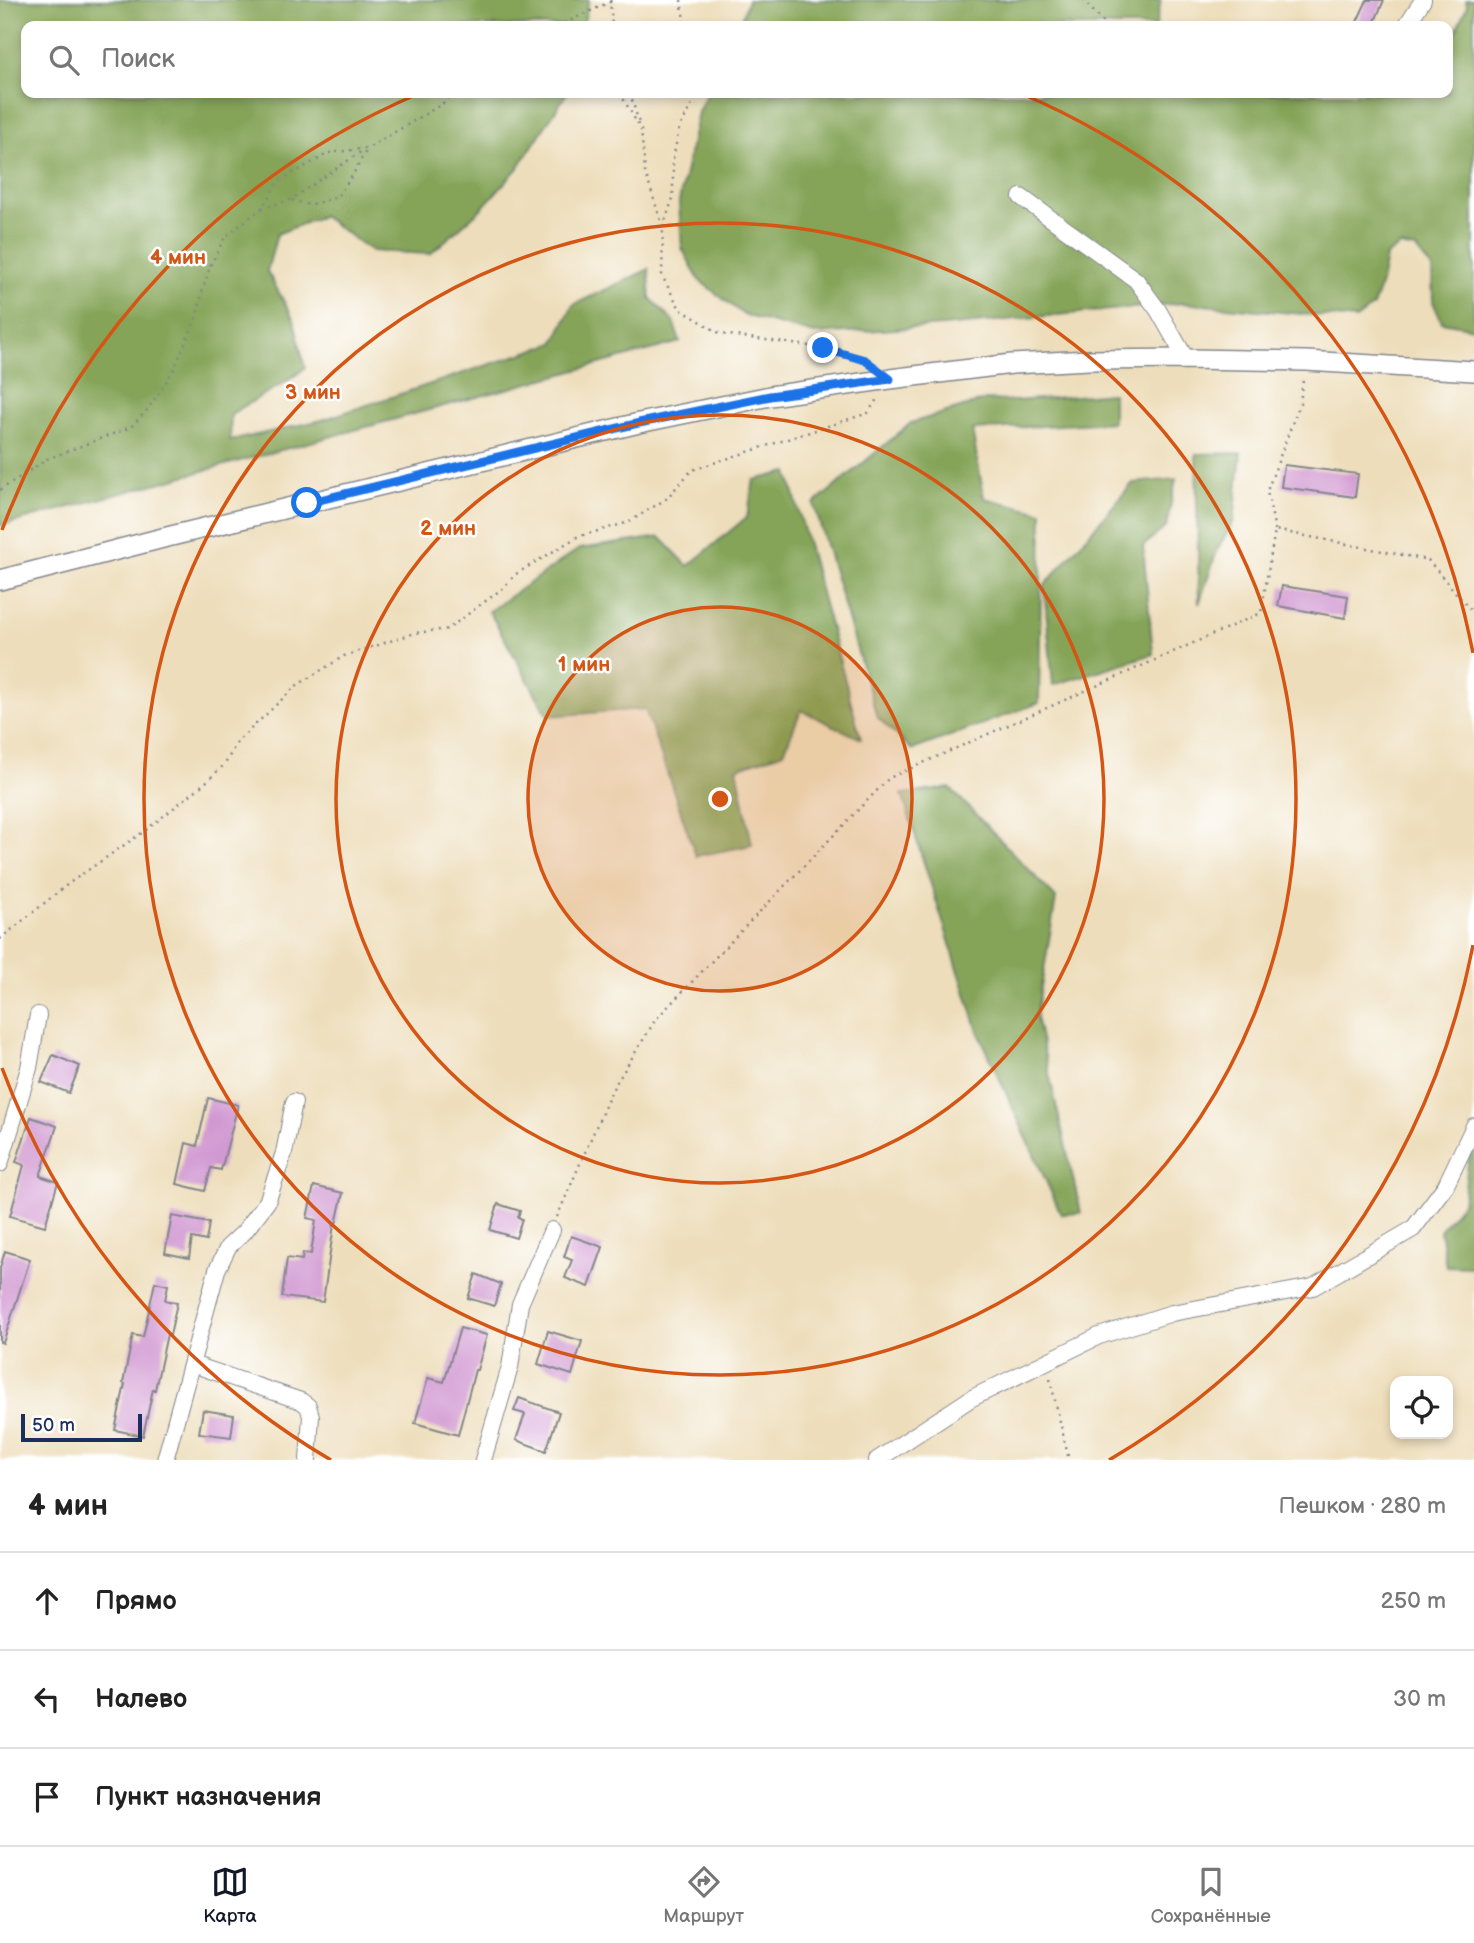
<!DOCTYPE html>
<html lang="ru">
<meta charset="utf-8">
<style>
:root{--surface:#fff;--page:#f2f2f2;--text:#222;--muted:#767676;--line:#e0e0e0;--accent:#111827}
body{margin:0;font-family:"Balsamiq Sans",sans-serif;background:var(--page);color:var(--text)}
.controls{position:absolute;right:21px;bottom:21px;display:grid;overflow:hidden;border-radius:14px;box-shadow:0 4px 10px #0003}
.controls button{width:63px;height:63px;display:grid;place-items:center;padding:0;border:0;border-bottom:2px solid var(--line);background:var(--surface);color:var(--text);font:35px sans-serif}
.scale{position:absolute;left:21px;bottom:18px;width:121px;box-sizing:border-box;padding-left:7px;border:4px solid #1b2f5e;border-top:0;font-size:19px;line-height:24px;white-space:nowrap;color:#1b2f5e;-webkit-text-stroke:5px #fff;paint-order:stroke}
.stop{position:absolute;width:21px;height:21px;margin:-16px;border:5px solid #1a73e8;border-radius:50%;background:#fff}
.stop.end{background:#1a73e8;border-color:#fff;box-shadow:0 2px 7px #0008}
.list{margin:0;padding:0;list-style:none}
h2{display:flex;justify-content:space-between;align-items:center;height:91px;margin:0;padding:0 28px;font-size:30px}
h2 small{font-size:23px;font-weight:400;color:var(--muted)}
.list li{display:grid;grid-template-columns:46px 1fr auto;gap:21px;align-items:center;box-sizing:border-box;height:98px;padding:0 28px;border-top:2px solid var(--line)}
.list b{display:block;font-size:26px;white-space:nowrap}
.list em{font-size:23px;font-style:normal;color:var(--muted)}
.icon{flex:none;width:38px;height:38px;fill:none;stroke:currentColor;stroke-width:2;stroke-linecap:round;stroke-linejoin:round}
.map{position:relative;flex:none;width:1474px;height:1460px;overflow:hidden}
.search{position:absolute;background:var(--surface);box-shadow:0 4px 10px #0003;left:21px;right:21px;top:21px;height:77px;display:flex;align-items:center;gap:18px;box-sizing:border-box;padding:0 24px;border-radius:14px;color:var(--muted);font-size:26px}
.sheet{height:385px;background:var(--surface)}
nav{display:flex;justify-content:space-around;align-items:center;box-sizing:border-box;height:98px;border-top:2px solid var(--line);background:var(--surface);font-size:19px;color:var(--muted)}
nav a{display:grid;justify-items:center;gap:4px}
nav .on{color:var(--accent)}
.map>svg:first-child{display:block}
.forest{fill:#85a458;stroke:#506a5b;stroke-width:2}
.building{fill:#d199d2}
.lines{fill:none;stroke-linecap:round;stroke-linejoin:round}
.minor-casing{stroke:#84868c;stroke-width:18}
.major-casing{stroke:#84868c;stroke-width:22}
.path{stroke:#84868c;stroke-width:2.5;stroke-dasharray:2 5;stroke-linecap:butt}
.minor{stroke:#fff;stroke-width:16}
.major{stroke:#fff;stroke-width:19}
.route{stroke:#1a73e8;stroke-width:9}
.ring{fill:none;stroke:#d45514;stroke-width:3.5}
.centre{fill:#d45514;stroke:#fff;stroke-width:3.5}
.ring-label{font-size:21px;text-anchor:middle;font-weight:bold;fill:#d45514;stroke:#fff;stroke-width:5;stroke-linejoin:round;paint-order:stroke}
</style>
<div class="map">
<svg width="1474" height="1460" viewBox="0 0 1474 1460">
<rect width="100%" height="100%" fill="#fff"/>
<filter id="ink" filterUnits="userSpaceOnUse"><feTurbulence type="fractalNoise" baseFrequency=".0143" numOctaves="2"/><feDisplacementMap in="SourceGraphic" scale="14" xChannelSelector="R" yChannelSelector="G"/><feConvolveMatrix kernelMatrix="1 2 1 2 8 2 1 2 1" color-interpolation-filters="sRGB"/></filter>
<filter id="wash" filterUnits="userSpaceOnUse"><feTurbulence type="fractalNoise" baseFrequency=".00686" numOctaves="4" result="noise"/><feDisplacementMap in="SourceGraphic" scale="28" xChannelSelector="R" yChannelSelector="G"/><feGaussianBlur stdDeviation="1.57" result="paint"/><feColorMatrix in="noise" values="0 0 0 0 0 0 0 0 0 0 0 0 0 0 0 0 0 1.4 0 .05"/><feComposite in="paint" operator="in"/></filter>
<g filter="url(#wash)">
<rect width="100%" height="100%" fill="#edddba"/>
<g class="forest">
<path d="M0,0h589l-6,26h-557v67h541l-49,75 -38,42 -50,44 -58,-3 -50,-35 -45,18 -10,37 27,49 11,48 -16,12 -58,34 -1,27 92,-21 232,-77 19,-38 76,-36 1,29 23,23 7,21 -680,184z"/>
<path d="M748,0h413l-5,26h-417z"/>
<path d="M1466,0h8v328l-32,-6 -9,-20 -1,-33 -16,-20 -16,-3 -14,10 -5,27 -8,23 -17,13 -173,-16 -240,23 -128,8 -71,-19 -45,-35 -17,-32 -3,-46 19,-90 9,-19h741v-55l6,-2 13,-30z"/>
<path d="M1113,393v29l-141,8 12,68 58,14 -3,191 -127,47 -35,-33 -63,-213 97,-81 75,-23 29,1z"/>
<path d="M1241,453l-7,68 -16,27 -19,56 -3,-150z"/>
<path d="M788,472l73,267 -60,-29 -17,42 -47,16 15,77 -56,11 -51,-147 -97,7 -59,-105 90,-62 81,-12 28,29 59,-49 7,-37z"/>
<path d="M1176,479l-10,48 -23,19 10,108 -100,31 -9,-99 89,-103z"/>
<path d="M950,788l106,110 -20,119 45,196 -20,1 -83,-183 -76,-237z"/>
<path d="M1474,1145v122l-28,-1 -6,-36 23,-28 7,-54z"/>
</g>
<g id="blocks">
<g class="building">
<path d="M1367,0h17l-11,26h-18z"/>
<path d="M1284,465l74,9 -3,23 -74,-10z"/>
<path d="M1282,586l66,10 -3,22 -67,-12z"/>
<path d="M53,1055l27,11 -11,27 -28,-11z"/>
<path d="M208,1098l30,7 -17,65 -10,-2 -6,23 -28,-7 9,-41 11,3z"/>
<path d="M31,1117l26,9 -17,50 18,6 -13,44 -35,-10 14,-51 -8,-3z"/>
<path d="M314,1186l29,7 -7,31h-2l-11,78 -41,-5 5,-39 15,2 1,-7 8,1 5,-34 -9,-2z"/>
<path d="M498,1204l22,7 -2,6 4,2 -6,19 -26,-8z"/>
<path d="M172,1216l37,7 -3,18 -14,-3 -3,20 -24,-5z"/>
<path d="M571,1236l32,11 -14,40 -24,-9 7,-18 -8,-3z"/>
<path d="M5,1251l25,8 -27,84 -3,-1v-74z"/>
<path d="M476,1274l25,10 -7,22 -26,-8z"/>
<path d="M155,1282l13,3 -3,15 12,3 -7,32 -3,-1 -12,56 -2,-1 -10,47 -28,-6 10,-46 -2,-1 10,-48 10,2z"/>
<path d="M460,1328l27,7 -10,35h-2l-17,65 -43,-12 13,-45 16,4z"/>
<path d="M548,1331l34,10 -10,34 -34,-11z"/>
<path d="M519,1398l40,14 -13,39 -30,-11 9,-26 -11,-3z"/>
<path d="M203,1410l31,5 -3,22 -32,-4z"/>
</g>
</g>
</g>
<g filter="url(#ink)">
<use href="#blocks" fill-opacity="0" stroke="#84868c" stroke-width="2"/>
<g class="lines">
<g class="minor-casing">
<g id="minor">
<path d="M1406,26l17,-26"/>
<path d="M1021,197l115,83 22,30 28,49"/>
<path d="M0,1164l29,-96 9,-53"/>
<path d="M192,1364l109,37 7,5 3,10 -3,44"/>
<path d="M165,1460l52,-190 11,-23 16,-15 23,-30 17,-49 10,-51"/>
<path d="M483,1460l27,-93 10,-63 32,-74"/>
<path d="M877,1460l93,-61 129,-63 73,-23 141,-26 100,-58 33,-44 28,-59"/>
</g>
</g>
<g class="major-casing">
<path id="major" d="M0,580l163,-42 476,-115 131,-27 120,-17 122,-15 77,-4 97,-1 120,2 168,10"/>
</g>
<g class="path">
<path d="M611,0l-1,2 2,24"/>
<path d="M681,0l4,26"/>
<path d="M1083,0l24,26"/>
<path d="M558,26l52,-24 -1,-2"/>
<path d="M620,93l21,37 4,42 18,55 -1,49 18,33 41,25 102,14 42,12 6,4"/>
<path d="M630,93l9,30"/>
<path d="M292,200l17,5 28,-8 15,-21 14,-25"/>
<path d="M262,208l28,-8 75,-51"/>
<path d="M663,227l10,-29v-39l6,-30 16,-31v-5"/>
<path d="M0,490l47,-31 84,-32 17,-18 25,-38 24,-55 7,-31 7,-21 14,-27 36,-28 18,-28 50,-28 39,-5 74,-44 11,-11"/>
<path d="M1275,530l-8,-39 33,-88 3,-23"/>
<path d="M0,939l68,-55 78,-54 59,-47 20,-19 12,-22 59,-56 48,-30 71,-23 33,-4 55,-41 13,-14 61,-37 52,-15 37,-23 26,-29 176,-57 9,-14"/>
<path d="M557,1217l55,-127 44,-71 233,-241 372,-165 14,-83 153,30 46,54"/>
<path d="M1050,1379l19,81"/>
</g>
<use href="#minor" class="minor"/>
<use href="#major" class="major"/>
</g>
</g>
<g class="lines" filter="url(#ink)">
<path class="route" d="M307,503l332,-80 131,-27 120,-17 -25,-19 -42,-12"/>
</g>
<circle cx="720" cy="799" r="192" fill="#d45514" fill-opacity=".12"/>
<g class="ring">
<circle cx="720" cy="799" r="192"/>
<circle cx="720" cy="799" r="384"/>
<circle cx="720" cy="799" r="576"/>
<path d="M1473 945A767 767 0 0 1 1109 1460M331 1460A767 767 0 0 1 2 1068M2 530A767 767 0 0 1 420 93M1020 93A767 767 0 0 1 1473 653"/>
</g>
<circle cx="720" cy="799" r="10" class="centre"/>
<g class="ring-label">
<text x="178" y="264">4 мин</text>
<text x="313" y="399">3 мин</text>
<text x="448" y="535">2 мин</text>
<text x="584" y="671">1 мин</text>
</g>
</svg>
<div class="controls">
<button><svg class="icon" aria-label="locate" viewBox="0 0 24 24"><circle cx="12" cy="12" r="6"/><path d="M12 2v4M12 18v4M2 12h4M18 12h4"/></svg></button>
</div>
<div class="scale">50 m</div>
<div class="stop" style="left:307px;top:503px"></div>
<div class="stop end" style="left:823px;top:348px"></div>
<div class="search"><svg class="icon" aria-label="search" viewBox="0 0 24 24"><circle cx="10" cy="10" r="6"/><path d="M15 15l6 6"/></svg>Поиск</div>
</div>
<section class="sheet">
<h2>4 мин<small>Пешком · 280 m</small></h2>
<ul class="list">
<li><svg class="icon" aria-label="ahead" viewBox="0 0 24 24"><path d="M12 20V5M6 11l6-6 6 6"/></svg><div><b>Прямо</b></div><em>250 m</em></li>
<li><svg class="icon" aria-label="left" viewBox="0 0 24 24"><path d="M17 20v-9H6M10 6l-5 5 5 5"/></svg><div><b>Налево</b></div><em>30 m</em></li>
<li><svg class="icon" aria-label="arrive" viewBox="0 0 24 24"><path d="M6 21V4h12l-3 4 3 4H6"/></svg><div><b>Пункт назначения</b></div></li>
</ul>
</section>
<nav>
<a class="on"><svg class="icon" aria-label="map" viewBox="0 0 24 24"><path d="M3 6l6-2 6 2 6-2v14l-6 2-6-2-6 2zM9 4v14M15 6v14"/></svg>Карта</a>
<a><svg class="icon" aria-label="directions" viewBox="0 0 24 24"><path d="M12 3l9 9-9 9-9-9zM9 14v-3h6M13 9l2 2-2 2"/></svg>Маршрут</a>
<a><svg class="icon" aria-label="saved" viewBox="0 0 24 24"><path d="M7 4h10v16l-5-4-5 4z"/></svg>Сохранённые</a>
</nav>
